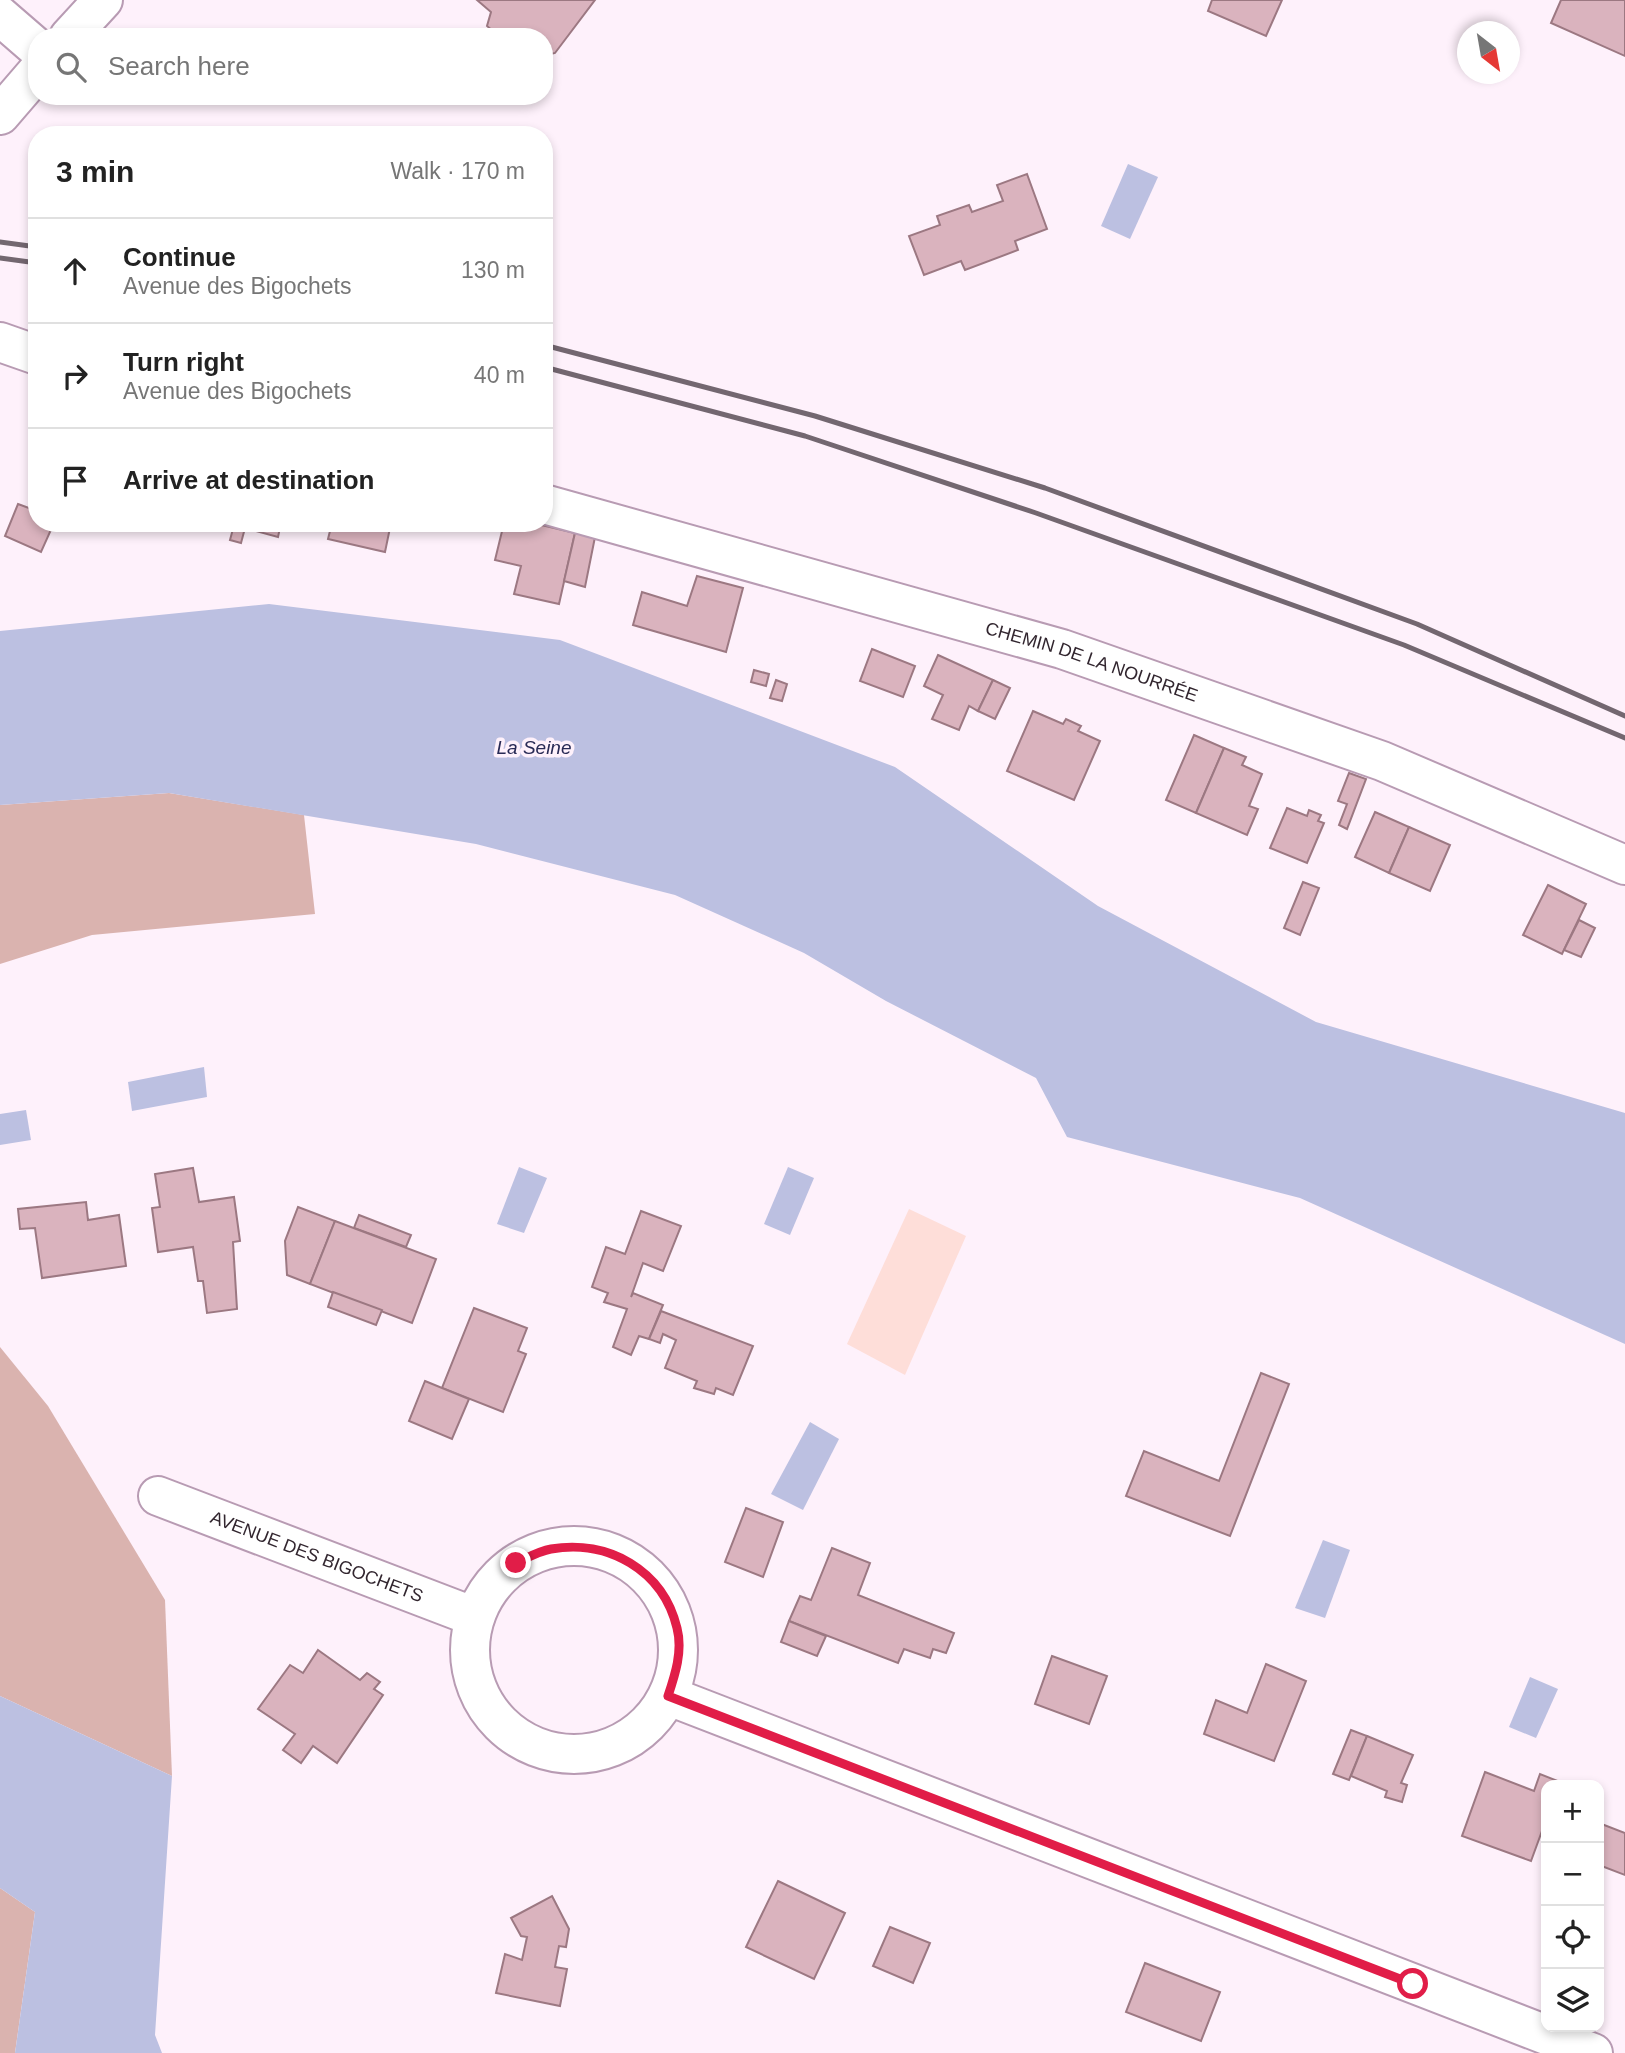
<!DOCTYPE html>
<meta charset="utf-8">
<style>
:root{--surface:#fff;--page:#f2f2f2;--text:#222;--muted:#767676;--line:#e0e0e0}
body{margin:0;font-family:Helvetica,sans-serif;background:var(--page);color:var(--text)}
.controls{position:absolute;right:21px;bottom:21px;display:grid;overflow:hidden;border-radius:14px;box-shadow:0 4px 10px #0003}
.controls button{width:63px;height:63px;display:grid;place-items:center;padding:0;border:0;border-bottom:2px solid var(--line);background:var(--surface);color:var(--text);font:35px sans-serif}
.compass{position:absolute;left:1457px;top:21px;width:63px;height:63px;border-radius:50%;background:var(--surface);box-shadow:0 4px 10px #0003;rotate:149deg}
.stop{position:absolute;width:21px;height:21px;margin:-16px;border:5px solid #e11d48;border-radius:50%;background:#fff}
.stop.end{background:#e11d48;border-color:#fff;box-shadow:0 2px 7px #0008}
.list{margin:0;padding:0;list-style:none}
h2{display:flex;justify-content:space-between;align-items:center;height:91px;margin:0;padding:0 28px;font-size:30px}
h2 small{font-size:23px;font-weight:400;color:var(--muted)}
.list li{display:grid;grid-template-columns:46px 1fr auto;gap:21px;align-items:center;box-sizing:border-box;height:105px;padding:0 28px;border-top:2px solid var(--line)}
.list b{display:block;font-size:26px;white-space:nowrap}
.list p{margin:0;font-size:23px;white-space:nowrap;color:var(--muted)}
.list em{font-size:23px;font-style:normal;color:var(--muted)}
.icon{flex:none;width:38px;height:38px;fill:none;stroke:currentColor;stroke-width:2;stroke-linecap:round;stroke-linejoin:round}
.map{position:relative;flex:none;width:1625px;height:2053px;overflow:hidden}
.search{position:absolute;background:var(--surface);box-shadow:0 4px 10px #0003;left:28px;top:28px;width:525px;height:77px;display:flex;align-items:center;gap:18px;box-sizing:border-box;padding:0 24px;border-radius:28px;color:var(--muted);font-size:26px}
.panel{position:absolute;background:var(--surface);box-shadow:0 4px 10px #0003;left:28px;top:126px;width:525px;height:406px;border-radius:28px}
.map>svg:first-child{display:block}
.green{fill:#feded9}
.forest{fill:#dab3af}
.water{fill:#bcc0e1}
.building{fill:#dab3be;stroke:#9c7882;stroke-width:2}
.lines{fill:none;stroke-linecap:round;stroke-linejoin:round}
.minor-casing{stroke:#b89bb3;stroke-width:42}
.minor{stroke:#fff;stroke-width:38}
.rail{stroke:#736770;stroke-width:5}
.route{stroke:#e11d48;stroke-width:9}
.labels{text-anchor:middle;stroke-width:7;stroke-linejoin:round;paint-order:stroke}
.street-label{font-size:18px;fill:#32262f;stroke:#fef1fb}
.water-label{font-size:19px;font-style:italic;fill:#282a55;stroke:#fef1fb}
</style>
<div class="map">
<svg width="1625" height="2053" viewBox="0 0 1625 2053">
<rect width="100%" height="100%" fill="#fef1fb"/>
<path class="green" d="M909,1209l57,27 -61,139 -58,-31z"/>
<g class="forest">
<path d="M169,793l135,22 11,99 -223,21 -92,29v-159z"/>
<path d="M0,1347l48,59 117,194 7,176 -172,-80z"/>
<path d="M0,1888l35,24 -20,141h-15z"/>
</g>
<g class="water">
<path d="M1128,164l30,13 -28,62 -29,-13z"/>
<path d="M269,604l291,36 335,127 203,139 218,116 309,91v231l-325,-146 -233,-61 -31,-59 -150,-77 -82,-48 -129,-58 -199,-51 -307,-51 -169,12v-174z"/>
<path d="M204,1067l3,30 -75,14 -4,-29z"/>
<path d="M26,1110l5,30 -31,5v-31z"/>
<path d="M519,1167l28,11 -23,55 -27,-9z"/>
<path d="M788,1167l26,11 -24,57 -26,-11z"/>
<path d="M810,1422l29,17 -36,71 -32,-16z"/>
<path d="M1323,1540l27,10 -25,68 -30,-10z"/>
<path d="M1530,1677l28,12 -22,49 -27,-11z"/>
<path d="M0,1696l172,80 -17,259 7,18h-147l20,-141 -35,-24z"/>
</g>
<g class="building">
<path d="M477,0h118l-40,53 -11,3v-19h-44l-13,-11 4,-14z"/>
<path d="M1212,0h70l-16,36 -58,-25z"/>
<path d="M1561,0h64v56l-74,-33z"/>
<path d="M1027,174l20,55 -32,12 3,9 -53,20 -4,-9 -37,14 -15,-39 31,-11 -3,-9 32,-11 3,7 31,-11 -6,-16z"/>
<path d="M18,504l19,7v12h17l-13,29 -36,-16z"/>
<path d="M226,523h55l-3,14 -33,-9 -4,15 -11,-3 4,-15z"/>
<path d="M332,523h59l-6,29 -57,-13z"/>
<path d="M409,523h24l-1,6z"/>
<path d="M504,523h29l42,10 -16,71 -45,-10 7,-28 -26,-6z"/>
<path d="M575,533l20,4 -10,50 -21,-6z"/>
<path d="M697,576l46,12 -17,64 -93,-27 9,-33 45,14z"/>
<path d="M872,649l43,17 -12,31 -43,-16z"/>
<path d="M938,655l55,25 -15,31 -9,-5 -10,24 -27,-11 11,-24 -19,-9z"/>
<path d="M754,670l15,4 -3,12 -15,-4z"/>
<path d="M776,680l11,4 -5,17 -12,-3z"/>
<path d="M993,680l17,8 -15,31 -17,-8z"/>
<path d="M1033,711l30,13 3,-5 15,7 -3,5 22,10 -26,59 -67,-29z"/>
<path d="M1194,735l30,13 -28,65 -30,-13z"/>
<path d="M1224,748l22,9 -4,8 20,9 -13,32 9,3 -11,26 -51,-22z"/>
<path d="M1349,773l17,6 -19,50 -8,-4 8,-21 -9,-3z"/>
<path d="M1287,808l20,8 2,-6 12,5 -3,6 6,2 -17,40 -37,-15z"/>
<path d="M1375,812l34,15 -20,46 -34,-16z"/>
<path d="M1409,827l41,18 -20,46 -41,-18z"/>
<path d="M1303,882l16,6 -19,47 -16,-7z"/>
<path d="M1548,885l38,19 -24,50 -39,-19z"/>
<path d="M1579,920l16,8 -14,29 -17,-7z"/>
<path d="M193,1168l6,34 35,-5 6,44 -7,1 4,67 -30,4 -4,-32h-5l-5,-34 -35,5 -6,-44 8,-1 -5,-33z"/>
<path d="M86,1202l2,18 31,-5 7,51 -84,12 -7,-50 -15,1 -2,-20z"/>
<path d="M298,1207l37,14 -25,63 -23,-9 -2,-34z"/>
<path d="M641,1211l40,15 -18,45 -20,-8 -12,34 2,-4 30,12 -14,34 -10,-3 -8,19 -18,-8 14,-38 -23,-7 4,-9 -16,-6 14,-40 19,7z"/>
<path d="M359,1215l52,20 -5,12 -52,-19z"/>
<path d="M335,1221l101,38 -24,64 -102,-39z"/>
<path d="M333,1292l49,18 -6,15 -48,-18z"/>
<path d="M474,1308l53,20 -9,23 8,3 -23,58 -61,-24z"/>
<path d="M661,1311l92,35 -20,49 -17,-7 -2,6 -20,-6 3,-7 -32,-13 11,-28 -13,-6 -3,9 -11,-4z"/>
<path d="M1261,1373l28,11 -59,152 -104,-40 18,-45 75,30z"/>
<path d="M425,1381l44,18 -17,40 -43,-18z"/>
<path d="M746,1508l37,14 -20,55 -38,-15z"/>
<path d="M832,1548l38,15 -12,32 96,38 -8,20 -13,-4 -3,9 -26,-9 -6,14 -109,-42 11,-25 11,4z"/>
<path d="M789,1621l37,15 -9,20 -36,-14z"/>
<path d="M318,1650l42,30 7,-7 13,9 -6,7 9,6 -46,68 -24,-17 -12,17 -18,-13 12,-16 -37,-25 32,-44 13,8z"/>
<path d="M1052,1656l55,20 -18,48 -54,-20z"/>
<path d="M1266,1664l40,17 -32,80 -70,-27 12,-34 31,13z"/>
<path d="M1351,1730l16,6 -18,44 -16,-6z"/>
<path d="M1367,1736l46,19 -12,28 6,2 -5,17 -17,-5 2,-6 -36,-15z"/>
<path d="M1485,1772l49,19 6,-17 25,10 -19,1v35l-15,41 -69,-25z"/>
<path d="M1599,1823l26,10v42l-26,-10z"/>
<path d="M778,1881l67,32 -31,66 -68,-32z"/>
<path d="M552,1896l17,33 -3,18 -7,-1 -4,21 12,2 -7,37 -64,-13 9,-39 17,6 5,-23 -6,-1 -10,-18z"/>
<path d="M890,1927l40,16 -17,40 -40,-17z"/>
<path d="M1145,1963l75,29 -19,49 -75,-29z"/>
</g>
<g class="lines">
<g class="minor-casing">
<g id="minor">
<path d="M0,16l37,32"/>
<path d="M69,37l34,-37"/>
<path d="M0,115l37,-43"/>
<path d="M0,342l37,13"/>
<path id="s1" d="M544,504l518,145 320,112 243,104"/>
<path id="s2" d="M158,1496l317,121"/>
<circle cx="574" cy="1650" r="104"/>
<path d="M669,1696l924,357"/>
</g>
</g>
<use href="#minor" class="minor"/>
<g class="rail">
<path d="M0,242l37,5"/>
<path d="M0,258l37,5"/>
<path d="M544,345l271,71 230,72 372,136 208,92"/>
<path d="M544,367l261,69 231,77 368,132 221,93"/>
</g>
</g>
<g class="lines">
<path class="route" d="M516,1563c11,-5 23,-12 35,-14 57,-10 112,21 126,79 6,23 -2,47 -9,68l745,288"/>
</g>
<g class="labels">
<g class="street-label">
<text dy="6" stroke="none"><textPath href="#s1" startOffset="570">CHEMIN DE LA NOURRÉE</textPath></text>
<text dy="6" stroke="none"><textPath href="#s2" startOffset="170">AVENUE DES BIGOCHETS</textPath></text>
</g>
<g class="water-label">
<text x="534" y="754">La Seine</text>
</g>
</g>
</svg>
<div class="controls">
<button>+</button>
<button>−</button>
<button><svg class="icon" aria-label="locate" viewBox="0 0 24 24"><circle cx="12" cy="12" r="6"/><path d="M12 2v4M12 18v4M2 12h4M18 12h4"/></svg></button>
<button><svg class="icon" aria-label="layers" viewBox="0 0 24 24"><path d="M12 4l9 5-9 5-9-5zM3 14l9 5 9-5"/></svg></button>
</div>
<svg class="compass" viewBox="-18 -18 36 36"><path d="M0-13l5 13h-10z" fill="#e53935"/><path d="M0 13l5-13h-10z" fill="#767676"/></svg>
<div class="stop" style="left:1413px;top:1984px"></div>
<div class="stop end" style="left:516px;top:1563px"></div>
<div class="search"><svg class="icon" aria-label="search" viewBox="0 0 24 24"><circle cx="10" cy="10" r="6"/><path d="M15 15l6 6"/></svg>Search here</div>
<section class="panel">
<h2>3 min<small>Walk · 170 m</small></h2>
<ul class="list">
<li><svg class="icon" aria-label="ahead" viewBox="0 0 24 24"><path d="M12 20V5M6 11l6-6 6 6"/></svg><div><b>Continue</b><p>Avenue des Bigochets</p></div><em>130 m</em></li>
<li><svg class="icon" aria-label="right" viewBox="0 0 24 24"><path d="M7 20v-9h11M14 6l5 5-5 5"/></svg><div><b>Turn right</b><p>Avenue des Bigochets</p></div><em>40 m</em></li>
<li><svg class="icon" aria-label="arrive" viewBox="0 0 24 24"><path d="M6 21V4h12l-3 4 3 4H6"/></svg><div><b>Arrive at destination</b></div></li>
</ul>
</section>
</div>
